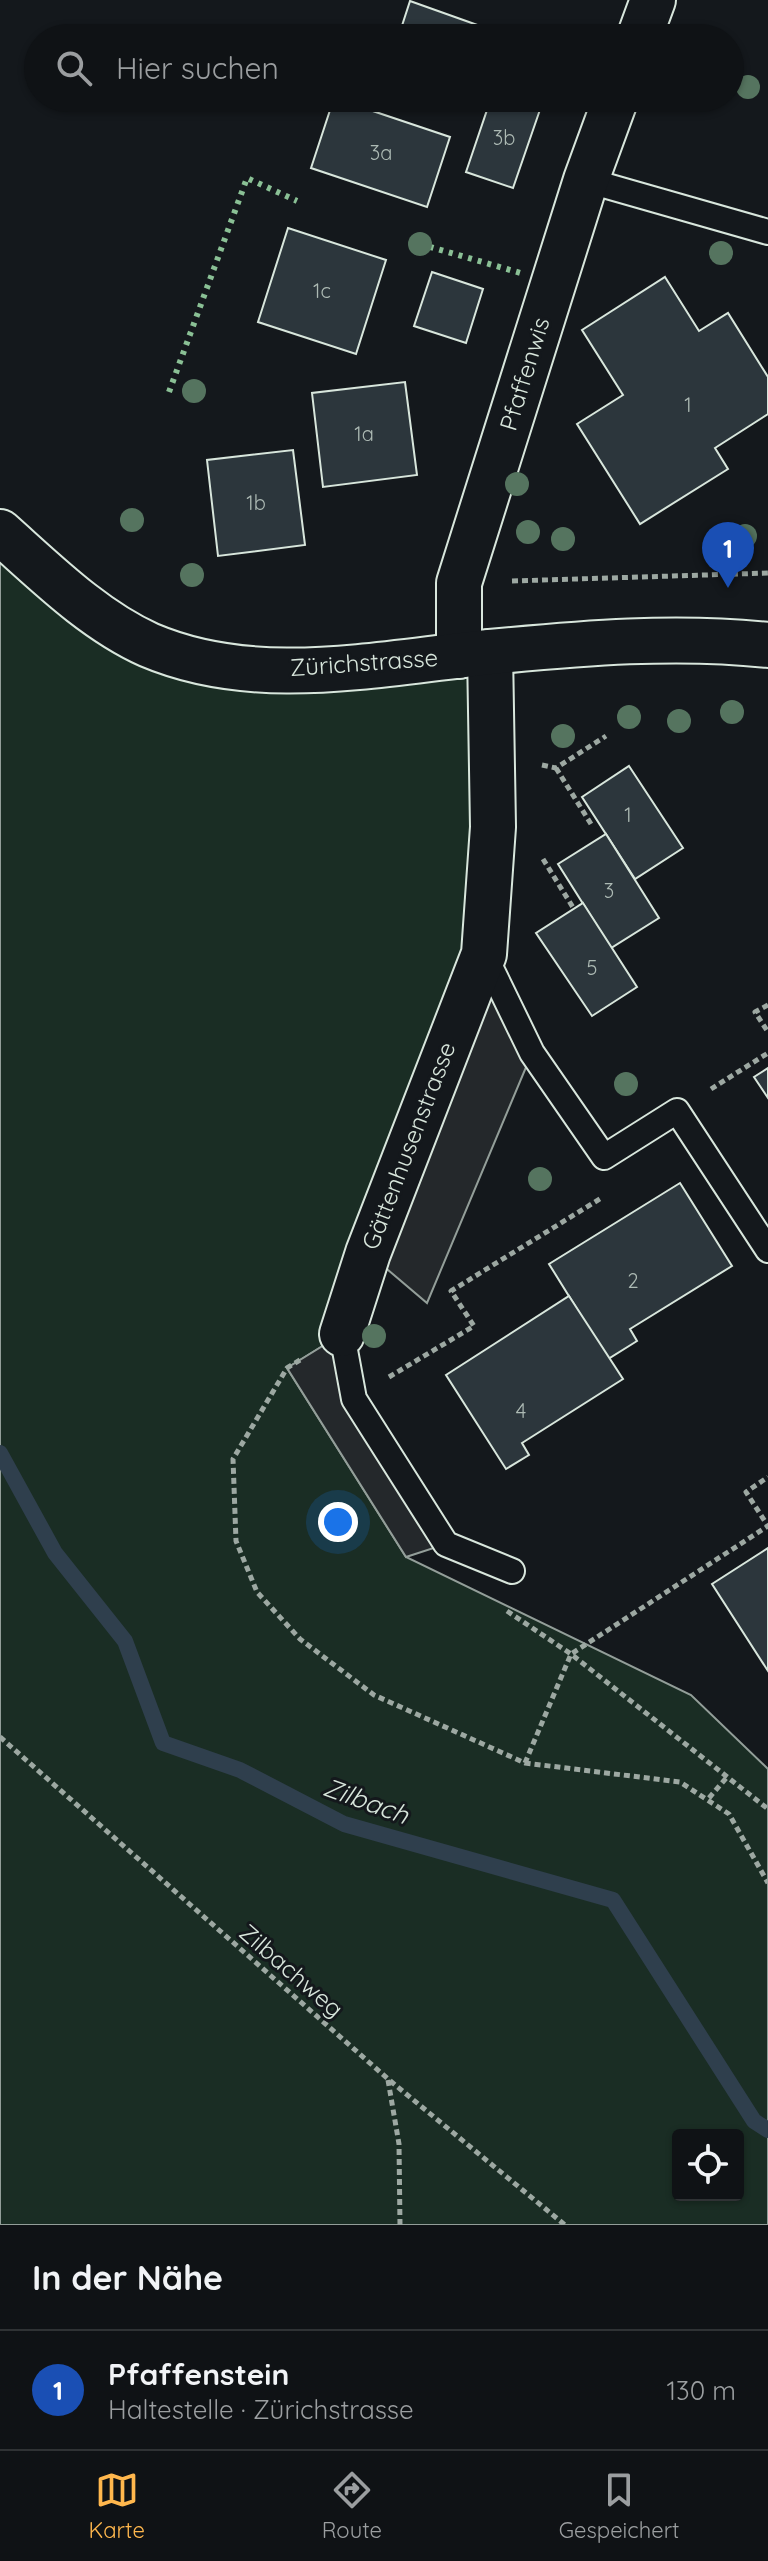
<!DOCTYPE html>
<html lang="de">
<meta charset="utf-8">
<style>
:root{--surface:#0f1215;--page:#181b1e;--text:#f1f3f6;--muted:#9b9ea0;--line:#2f3234;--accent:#ffb74d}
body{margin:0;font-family:Quicksand,sans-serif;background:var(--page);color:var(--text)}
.controls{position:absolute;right:24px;bottom:24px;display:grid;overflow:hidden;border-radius:8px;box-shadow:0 2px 6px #0004}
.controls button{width:72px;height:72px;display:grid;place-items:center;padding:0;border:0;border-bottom:2px solid var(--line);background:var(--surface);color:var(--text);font:40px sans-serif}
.you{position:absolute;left:338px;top:1522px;width:28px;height:28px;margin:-20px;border:6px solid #fff;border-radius:50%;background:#1a73e8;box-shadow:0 0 0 12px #1a73e833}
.badge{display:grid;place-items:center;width:52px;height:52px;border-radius:50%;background:var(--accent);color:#fff;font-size:26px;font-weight:700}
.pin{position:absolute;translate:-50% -66px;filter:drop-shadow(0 2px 4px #0008)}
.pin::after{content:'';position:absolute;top:42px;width:28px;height:24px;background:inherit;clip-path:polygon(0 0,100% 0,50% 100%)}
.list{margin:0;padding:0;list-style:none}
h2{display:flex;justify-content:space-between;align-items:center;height:104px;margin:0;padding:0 32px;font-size:34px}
h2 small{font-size:26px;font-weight:400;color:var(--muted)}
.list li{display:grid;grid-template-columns:52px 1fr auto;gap:24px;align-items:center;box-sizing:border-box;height:120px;padding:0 32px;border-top:2px solid var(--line)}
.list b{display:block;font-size:30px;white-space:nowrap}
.list p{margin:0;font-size:26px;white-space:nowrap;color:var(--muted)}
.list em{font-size:26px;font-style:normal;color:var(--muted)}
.icon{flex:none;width:44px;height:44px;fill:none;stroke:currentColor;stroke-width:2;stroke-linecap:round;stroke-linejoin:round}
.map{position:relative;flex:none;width:768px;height:2225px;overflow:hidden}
.search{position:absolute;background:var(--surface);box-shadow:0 2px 6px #0004;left:24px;right:24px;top:24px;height:88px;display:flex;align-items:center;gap:20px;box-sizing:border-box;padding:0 28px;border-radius:44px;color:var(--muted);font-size:30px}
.sheet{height:224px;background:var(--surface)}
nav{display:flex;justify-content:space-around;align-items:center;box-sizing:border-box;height:112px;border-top:2px solid var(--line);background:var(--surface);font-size:22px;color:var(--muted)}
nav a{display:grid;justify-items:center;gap:4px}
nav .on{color:var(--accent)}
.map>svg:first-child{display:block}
.green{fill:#1a2d24;stroke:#939e99;stroke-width:2;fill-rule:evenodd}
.parking{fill:#24282b;stroke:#939e99;stroke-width:2}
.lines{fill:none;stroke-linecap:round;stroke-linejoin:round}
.stream{stroke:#2f3f4d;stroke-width:16}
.building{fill:#2c363c;stroke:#d8e6dc;stroke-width:2}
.lane-casing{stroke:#d8e6dc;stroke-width:28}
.street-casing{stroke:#d8e6dc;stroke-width:48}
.secondary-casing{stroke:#d8e6dc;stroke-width:48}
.path{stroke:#9da8a2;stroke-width:5;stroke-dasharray:6 4;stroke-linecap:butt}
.lane{stroke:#14181c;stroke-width:24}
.street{stroke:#14181c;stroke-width:44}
.secondary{stroke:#14181c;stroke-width:44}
.hedge{stroke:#8ac095;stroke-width:6;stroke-dasharray:4 6;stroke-linecap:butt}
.tree{fill:#55745f}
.labels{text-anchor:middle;stroke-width:6;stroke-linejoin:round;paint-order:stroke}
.number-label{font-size:20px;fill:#adbab4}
.street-label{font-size:24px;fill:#d8e6dc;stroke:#14181c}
.water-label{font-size:26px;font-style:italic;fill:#d8e6dc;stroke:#14181c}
</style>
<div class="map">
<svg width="768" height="2225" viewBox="0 0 768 2225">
<rect width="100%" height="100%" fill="#14181c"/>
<path class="green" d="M0,532l178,123 312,-3 -6,302 -142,380 -55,34 119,189 285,138 77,74v456h-768zM678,2135h60v60h-60z"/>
<g class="parking">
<path d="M484,954l48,99 -105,250 -59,-50z"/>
<path d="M342,1334l13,65 91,145 -40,13 -119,-189z"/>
</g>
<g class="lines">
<path class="stream" d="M0,1453l55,100 70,88 38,102 77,27 104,54 269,76 141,221 14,9"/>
</g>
<g class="building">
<path d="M410,1l104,37h-116z"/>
<path d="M334,98l116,39 -23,70 -116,-39z"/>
<path d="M472,98h62l9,3 -30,87 -47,-16 23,-68z"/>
<path d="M288,228l98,32 -30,94 -98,-32z"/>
<path d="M432,272l51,17 -17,54 -52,-17z"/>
<path d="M665,277l34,54 29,-18 40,64v37l-53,34 13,21 -88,55 -63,-100 46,-29 -41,-65z"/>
<path d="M405,382l12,93 -94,12 -11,-94z"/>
<path d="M293,450l12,95 -87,11 -11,-96z"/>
<path d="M629,766l54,82 -48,31 -53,-82z"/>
<path d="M606,834l53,84 -48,30 -53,-84z"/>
<path d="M583,903l54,84 -45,29 -56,-83z"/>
<path d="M768,1068v30l-14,-21z"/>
<path d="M680,1183l52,83 -102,63 7,12 -29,18 -59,-95z"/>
<path d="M569,1296l54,83 -101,64 7,12 -23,14 -60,-94z"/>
<path d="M768,1548v123l-56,-87z"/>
</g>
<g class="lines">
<g class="lane-casing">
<g id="lane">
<path d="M586,180l182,52"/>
<path d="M484,954l48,99 72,104 73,-46 91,139"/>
<path d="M342,1334l12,65 92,145 66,27"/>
</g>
</g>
<g class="street-casing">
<g id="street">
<path d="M639,38l14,-38"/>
<path d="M459,656v-73l127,-403 30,-82"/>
<path d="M342,1334l26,-81 116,-299 9,-127 -3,-175"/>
</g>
</g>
<g class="secondary-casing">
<path id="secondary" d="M0,532c45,40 93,88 149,113 108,46 229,18 341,7 92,-9 186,-17 278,-7"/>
</g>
<g class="path">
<path d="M512,581l256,-8"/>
<path d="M542,765l14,3 50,-32"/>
<path d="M556,768l35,56"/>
<path d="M543,859l31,50"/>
<path d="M768,1005l-13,7 13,20"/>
<path d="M711,1089l57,-36"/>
<path d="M300,1360l-13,8 -54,91 3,82 21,51 43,47 74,56 151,68 155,19 49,32 39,69"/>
<path d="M389,1377l85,-51 -23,-35 152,-94"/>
<path d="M507,1611l64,43 197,155"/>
<path d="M0,1737l388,342 177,146"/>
<path d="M525,1763l46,-109 197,-128 -22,-34 22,-15"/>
<path d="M709,1798l18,-21"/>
<path d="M388,2080l11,64 1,81"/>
</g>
<use href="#lane" class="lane"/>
<use href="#street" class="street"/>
<use href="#secondary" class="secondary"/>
<g class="hedge">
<path d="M420,244l104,30"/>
<path d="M169,392l78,-214 50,23"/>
</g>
</g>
<g class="tree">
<circle cx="748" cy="87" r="12"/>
<circle cx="420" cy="244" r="12"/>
<circle cx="721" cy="253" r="12"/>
<circle cx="194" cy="391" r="12"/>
<circle cx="517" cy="484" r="12"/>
<circle cx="132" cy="520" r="12"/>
<circle cx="528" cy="532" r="12"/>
<circle cx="745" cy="536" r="12"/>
<circle cx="563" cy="539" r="12"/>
<circle cx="192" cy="575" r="12"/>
<circle cx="732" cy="712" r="12"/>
<circle cx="629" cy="717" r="12"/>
<circle cx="679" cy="721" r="12"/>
<circle cx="563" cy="736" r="12"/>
<circle cx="626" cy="1084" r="12"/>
<circle cx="540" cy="1179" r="12"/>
<circle cx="374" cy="1336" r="12"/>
</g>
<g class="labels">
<g class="number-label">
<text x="504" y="145">3b</text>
<text x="381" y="160">3a</text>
<text x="322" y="298">1c</text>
<text x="688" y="412">1</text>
<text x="364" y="441">1a</text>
<text x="256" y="510">1b</text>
<text x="628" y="822">1</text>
<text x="609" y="898">3</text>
<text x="592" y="975">5</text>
<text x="633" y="1288">2</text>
<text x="521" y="1418">4</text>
</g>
<g class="street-label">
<text transform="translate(525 374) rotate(-73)" y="8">Pfaffenwis</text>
<text transform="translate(364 663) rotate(-4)" y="8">Zürichstrasse</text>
<text transform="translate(409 1146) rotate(-69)" y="8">Gättenhusenstrasse</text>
<text transform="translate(291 1971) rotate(41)" y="8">Zilbachweg</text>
</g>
<g class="water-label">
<text transform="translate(366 1801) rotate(20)" y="9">Zilbach</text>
</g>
</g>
</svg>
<div class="controls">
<button><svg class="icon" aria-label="locate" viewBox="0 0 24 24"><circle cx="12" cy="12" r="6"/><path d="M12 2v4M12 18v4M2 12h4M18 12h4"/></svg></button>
</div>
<div class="you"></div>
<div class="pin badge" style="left:728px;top:588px;background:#1a4fb4">1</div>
<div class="search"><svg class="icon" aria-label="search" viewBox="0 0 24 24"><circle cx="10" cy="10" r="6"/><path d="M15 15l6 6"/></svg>Hier suchen</div>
</div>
<section class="sheet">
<h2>In der Nähe<small></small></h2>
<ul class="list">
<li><span class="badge" style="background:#1a4fb4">1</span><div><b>Pfaffenstein</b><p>Haltestelle · Zürichstrasse</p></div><em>130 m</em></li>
</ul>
</section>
<nav>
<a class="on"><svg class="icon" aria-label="map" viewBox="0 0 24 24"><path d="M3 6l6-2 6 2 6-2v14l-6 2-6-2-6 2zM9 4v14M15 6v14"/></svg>Karte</a>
<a><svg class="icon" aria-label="directions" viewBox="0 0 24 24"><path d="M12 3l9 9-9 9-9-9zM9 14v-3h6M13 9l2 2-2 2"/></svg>Route</a>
<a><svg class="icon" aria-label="saved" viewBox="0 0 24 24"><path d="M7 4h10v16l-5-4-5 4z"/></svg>Gespeichert</a>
</nav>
